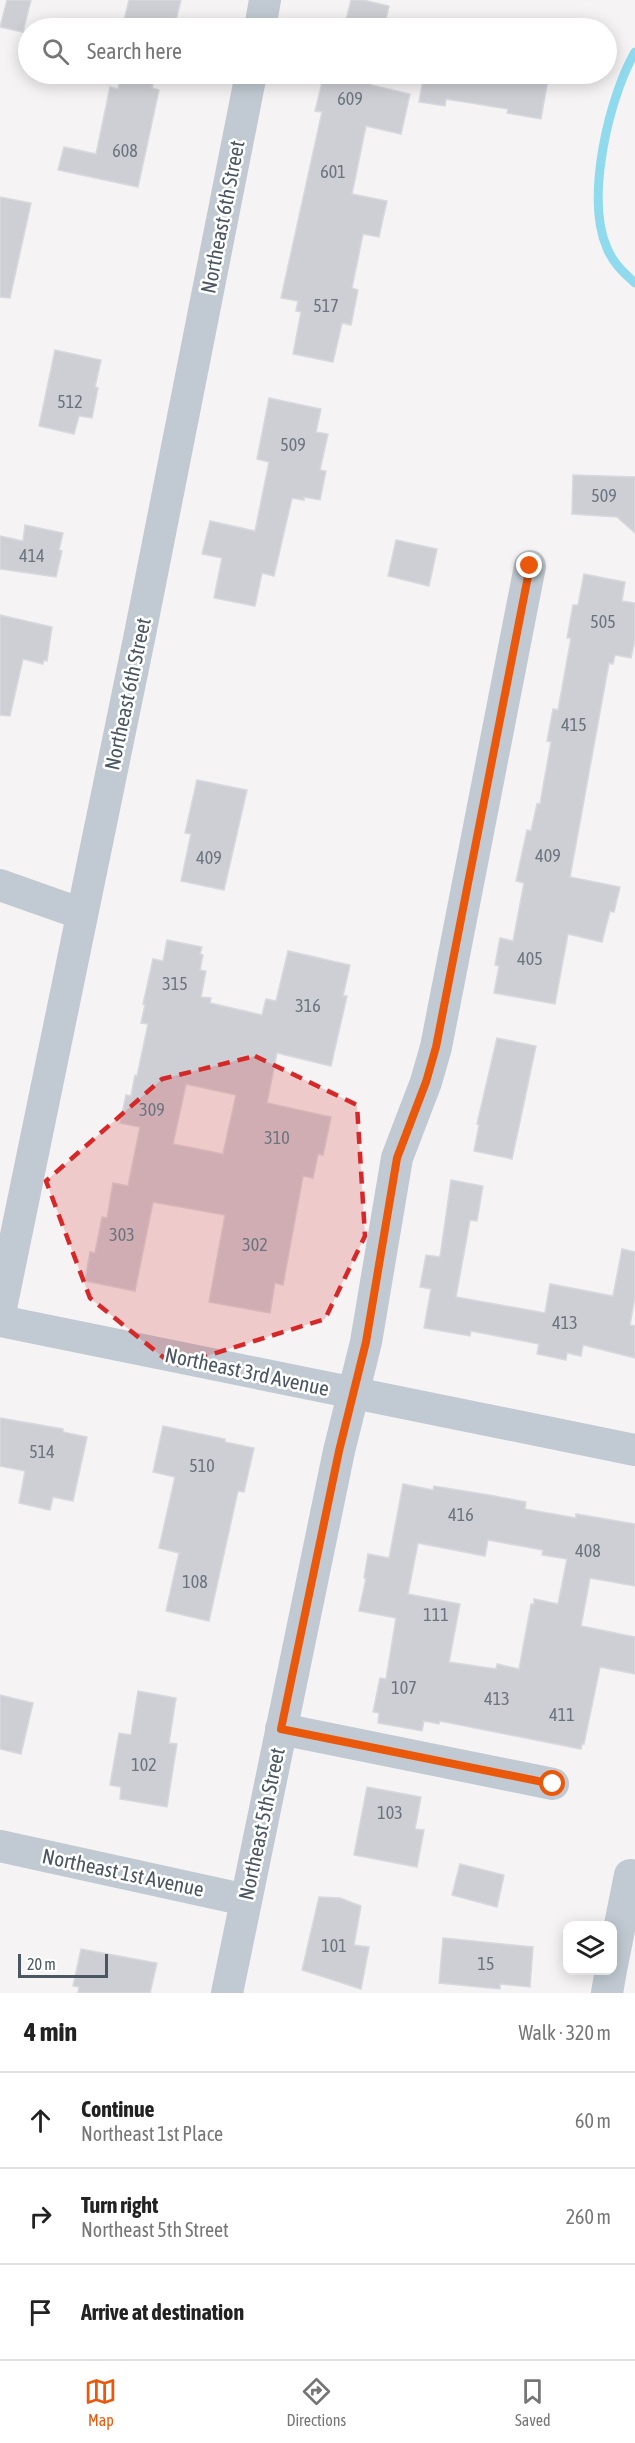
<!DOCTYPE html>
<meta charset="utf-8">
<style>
:root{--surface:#fff;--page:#f6f6f6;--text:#222;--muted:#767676;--line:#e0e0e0;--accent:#ea580c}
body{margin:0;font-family:"Asap Condensed",sans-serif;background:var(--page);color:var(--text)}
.controls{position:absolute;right:18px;bottom:18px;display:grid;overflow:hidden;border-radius:12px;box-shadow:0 3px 15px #0003}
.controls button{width:54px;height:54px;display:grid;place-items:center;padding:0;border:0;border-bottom:2px solid var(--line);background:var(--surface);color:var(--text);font:30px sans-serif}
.scale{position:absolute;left:18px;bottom:15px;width:90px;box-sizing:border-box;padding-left:6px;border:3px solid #4a5661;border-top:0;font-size:16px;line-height:21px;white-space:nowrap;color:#4a5661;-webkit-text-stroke:4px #fff;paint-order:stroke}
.stop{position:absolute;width:18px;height:18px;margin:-14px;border:4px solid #ea580c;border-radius:50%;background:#fff}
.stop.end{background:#ea580c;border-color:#fff;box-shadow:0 2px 6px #0008}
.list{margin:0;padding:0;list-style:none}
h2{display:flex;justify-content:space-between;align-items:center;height:78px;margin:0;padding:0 24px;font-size:26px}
h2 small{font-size:20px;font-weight:400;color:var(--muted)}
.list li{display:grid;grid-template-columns:39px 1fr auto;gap:18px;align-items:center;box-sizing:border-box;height:96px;padding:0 24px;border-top:2px solid var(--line)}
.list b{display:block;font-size:22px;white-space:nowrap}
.list p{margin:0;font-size:20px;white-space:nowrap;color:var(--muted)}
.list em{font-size:20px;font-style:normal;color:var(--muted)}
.icon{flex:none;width:33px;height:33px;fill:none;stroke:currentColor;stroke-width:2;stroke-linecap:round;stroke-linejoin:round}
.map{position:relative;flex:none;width:635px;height:1993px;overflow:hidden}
.search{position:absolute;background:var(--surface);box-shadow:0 3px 15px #0003;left:18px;right:18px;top:18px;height:66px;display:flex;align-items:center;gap:15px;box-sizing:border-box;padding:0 21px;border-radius:33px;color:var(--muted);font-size:22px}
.sheet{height:366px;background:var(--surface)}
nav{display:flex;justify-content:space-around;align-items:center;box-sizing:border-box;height:84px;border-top:2px solid var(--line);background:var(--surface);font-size:16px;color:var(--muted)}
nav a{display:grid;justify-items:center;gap:3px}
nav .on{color:var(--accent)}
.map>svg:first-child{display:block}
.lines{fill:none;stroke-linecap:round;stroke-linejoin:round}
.stream{stroke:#90daee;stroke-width:9}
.building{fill:#cdcfd5;stroke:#d7d9de;stroke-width:1.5;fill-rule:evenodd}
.minor{stroke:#c1cad2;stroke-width:32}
.route{stroke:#ea580c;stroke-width:8}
.marked{fill:#d62828;fill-opacity:0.2;stroke:#d62828;stroke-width:4.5;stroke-dasharray:12 8;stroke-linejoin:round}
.labels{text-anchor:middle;stroke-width:5;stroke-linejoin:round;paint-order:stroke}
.number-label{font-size:18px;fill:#6b747e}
.street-label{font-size:21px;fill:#4a5661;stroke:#fff}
</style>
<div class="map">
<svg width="635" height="1993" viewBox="0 0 635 1993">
<rect width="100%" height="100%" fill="#f5f3f3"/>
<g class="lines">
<path class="stream" d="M635,52c-26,45 -50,146 -28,196 6,15 16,24 28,35"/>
</g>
<g class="building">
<path d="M7,0h24l-8,32 -23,-5z"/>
<path d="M129,0h52l-7,28h-52z"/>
<path d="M351,0h12l26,6 -5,22h-40z"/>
<path d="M126,74h29l-3,14 7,2 -21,97 -80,-17 6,-23 32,7 14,-67 8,2 2,-9 4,1z"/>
<path d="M324,74h50l-3,11 39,9 -9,40 -35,-8 -14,68 35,7 -8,36 -16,-3 -11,54 6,2 -7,35 -9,-2 -9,39 -40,-8 8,-42 -5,-1 2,-10 -17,-3 41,-186 -7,-1z"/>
<path d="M424,74h125l-8,45 -34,-6 1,-4 -62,-10 -1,7 -26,-4z"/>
<path d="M0,197l31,6 -21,95 -10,-1z"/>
<path d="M55,350l46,10 -6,27 3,1 -6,30 -13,-2 -5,18 -35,-8z"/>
<path d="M269,398l52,11 -5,23 12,2 -8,36 6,1 -6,29 -16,-3v3l-12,-2 -18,78 -12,-3 -7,33 -41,-8 8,-40 -20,-4 8,-33 45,10 14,-69 -12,-3z"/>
<path d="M573,475l62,2v56l-18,-16 -45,-3z"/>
<path d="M25,525l38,8 -4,17 3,1 -6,26 -56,-8v-33l23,5z"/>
<path d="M396,540l41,9 -8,37 -41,-10z"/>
<path d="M584,574l41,8 -3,19 13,2v37l-4,18 -16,-3 -2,9 -4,-1 -39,214 50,10 -6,25 -4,-1 -8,31 -34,-8 -13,70 -61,-11 5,-27 -4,-1 5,-27 13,3 11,-58 -8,-2 11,-51 4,1 6,-27h3l11,-62 -4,-1 6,-32 5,1 13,-72h-4l6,-33h5z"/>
<path d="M0,615l52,12 -5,34 -3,-1 -1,4 -20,-5 -13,57 -10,-1z"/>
<path d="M197,780l50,10 -23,100 -43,-9 10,-47 -6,-1z"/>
<path d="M167,940l35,7 -2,7 3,1 -3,15 6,1 -5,26 10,1 -1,5 52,12 4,-16 10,2 12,-50 62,14 -7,31h4l-16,70 -54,-13 -10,50 64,14 -8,38 -5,-1 -5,24 -10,-2 -20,109 -8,-2 -5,30 -61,-11 16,-87 -72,-13 -18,89 -50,-10 5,-29 5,1 7,-36 5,1 6,-35 15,3 12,-59 -20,-4 6,-28 5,1 4,-21 2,1 11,-52 -7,-1 4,-18 -2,-1 10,-45 10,2zM186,1084l50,11 -13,59 -50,-10z"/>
<path d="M497,1038l39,8 -24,113 -38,-8 5,-26 -2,-1z"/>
<path d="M451,1180l32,6 -6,35 -7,-1 -14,77 89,16 5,-29 63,12 9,-47 13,3v45l-5,28 5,1v32l-52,-13 -2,11 -14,-3 -1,7 -29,-6 2,-10 -68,-13 -1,5 -46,-8 7,-39 -11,-2 6,-32 14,2z"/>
<path d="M0,1418l63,11v3l24,5 -14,64 -20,-4 -3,13 -31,-7 6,-32 -25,-5z"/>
<path d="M163,1426l62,13v3l29,6 -10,44 -6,-1 -29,130 -43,-10 13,-58 -20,-5 16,-71 -22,-5z"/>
<path d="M403,1484l30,6 1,-4 55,9 37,7 -1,7 51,9v-4l59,10v62l-45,-8 -9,48 54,11v37l-35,-7 -16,77h-2l-1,5 -141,-28 -1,3 -15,-3 -2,10 -44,-8 1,-10 -6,-1 7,-34 6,1 10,-61 -37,-7 7,-33h-2l4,-24 21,4zM488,1540l55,10 -1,5 25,4 -9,45 -24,-5v5h-3l-12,65 -22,-5 -1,5 -47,-7 11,-58 -52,-10 10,-51 67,13z"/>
<path d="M138,1691l38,7 -7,45 8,1 -10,63 -47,-8 1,-12 -11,-2 9,-52 12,2z"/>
<path d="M0,1695l33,8 -12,51 -21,-5z"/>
<path d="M367,1787l54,10 -6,32 9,1 -7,37 -63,-12z"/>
<path d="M460,1864l44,11 -7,32 -45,-12z"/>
<path d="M319,1897l21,1 21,8 -7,39 15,2 -8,42 -59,-19z"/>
<path d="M443,1938l90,9 -3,40 -30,-3v5l-61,-6z"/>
<path d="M81,1949l76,14 -7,30h-72l1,-6 -6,-1z"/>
</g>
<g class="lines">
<g class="minor">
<path d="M260,28l5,-28"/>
<path d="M0,885l82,29"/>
<path d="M0,1313l139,-674 112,-565"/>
<path d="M0,1321l635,129"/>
<path d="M281,1729l272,55"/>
<path d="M0,1846l246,54"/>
<path d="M612,1965l18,-90"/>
<path d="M227,1993l112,-542 27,-109 31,-184 29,-76 10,-35 94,-481"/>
<path d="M607,1993l4,-23"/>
</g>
</g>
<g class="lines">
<path class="route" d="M530,566l-94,481 -10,35 -29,76 -31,184 -27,109 -58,278 272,55"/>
</g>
<path class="marked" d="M255,1056l102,49 8,131 -40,83 -151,47 -84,-68 -44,-117 116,-102z"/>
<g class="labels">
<g class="number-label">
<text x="350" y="105">609</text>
<text x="125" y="157">608</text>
<text x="333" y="178">601</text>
<text x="326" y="312">517</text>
<text x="70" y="408">512</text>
<text x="293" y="451">509</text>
<text x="604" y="502">509</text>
<text x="32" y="562">414</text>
<text x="603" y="628">505</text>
<text x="574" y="731">415</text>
<text x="548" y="862">409</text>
<text x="209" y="864">409</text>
<text x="530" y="965">405</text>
<text x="175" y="990">315</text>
<text x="308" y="1012">316</text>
<text x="152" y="1116">309</text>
<text x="277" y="1144">310</text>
<text x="122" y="1241">303</text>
<text x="255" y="1251">302</text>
<text x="565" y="1329">413</text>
<text x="42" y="1458">514</text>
<text x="202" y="1472">510</text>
<text x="461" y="1521">416</text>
<text x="588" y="1557">408</text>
<text x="195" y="1588">108</text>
<text x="436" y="1621">111</text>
<text x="404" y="1694">107</text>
<text x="497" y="1705">413</text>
<text x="562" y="1721">411</text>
<text x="144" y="1771">102</text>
<text x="390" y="1819">103</text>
<text x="334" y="1952">101</text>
<text x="486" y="1970">15</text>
</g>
<g class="street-label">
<text transform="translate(223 217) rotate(-79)" y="7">Northeast 6th Street</text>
<text transform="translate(128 694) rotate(-78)" y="7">Northeast 6th Street</text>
<text transform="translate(247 1372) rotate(12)" y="7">Northeast 3rd Avenue</text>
<text transform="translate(262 1824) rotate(-78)" y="7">Northeast 5th Street</text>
<text transform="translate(123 1873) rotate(12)" y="7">Northeast 1st Avenue</text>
</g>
</g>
</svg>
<div class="controls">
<button><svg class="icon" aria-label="layers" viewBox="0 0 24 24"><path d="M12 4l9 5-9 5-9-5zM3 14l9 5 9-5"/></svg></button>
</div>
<div class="scale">20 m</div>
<div class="stop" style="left:553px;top:1784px"></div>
<div class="stop end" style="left:530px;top:566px"></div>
<div class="search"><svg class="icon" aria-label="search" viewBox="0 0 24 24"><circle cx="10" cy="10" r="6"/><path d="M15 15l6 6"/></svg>Search here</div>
</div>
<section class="sheet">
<h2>4 min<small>Walk · 320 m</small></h2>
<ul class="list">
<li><svg class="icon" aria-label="ahead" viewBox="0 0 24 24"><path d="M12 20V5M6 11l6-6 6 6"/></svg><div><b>Continue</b><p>Northeast 1st Place</p></div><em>60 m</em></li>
<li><svg class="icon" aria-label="right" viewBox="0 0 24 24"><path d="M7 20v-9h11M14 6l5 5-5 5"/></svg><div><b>Turn right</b><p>Northeast 5th Street</p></div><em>260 m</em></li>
<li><svg class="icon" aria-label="arrive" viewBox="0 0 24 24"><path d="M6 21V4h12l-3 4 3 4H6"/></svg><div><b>Arrive at destination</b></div></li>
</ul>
</section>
<nav>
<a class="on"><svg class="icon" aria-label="map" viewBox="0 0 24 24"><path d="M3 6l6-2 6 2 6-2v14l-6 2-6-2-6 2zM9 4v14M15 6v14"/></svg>Map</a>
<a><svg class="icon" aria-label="directions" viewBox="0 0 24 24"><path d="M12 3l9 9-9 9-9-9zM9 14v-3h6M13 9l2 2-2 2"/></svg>Directions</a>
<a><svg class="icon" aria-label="saved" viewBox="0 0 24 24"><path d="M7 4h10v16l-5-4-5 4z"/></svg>Saved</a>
</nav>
